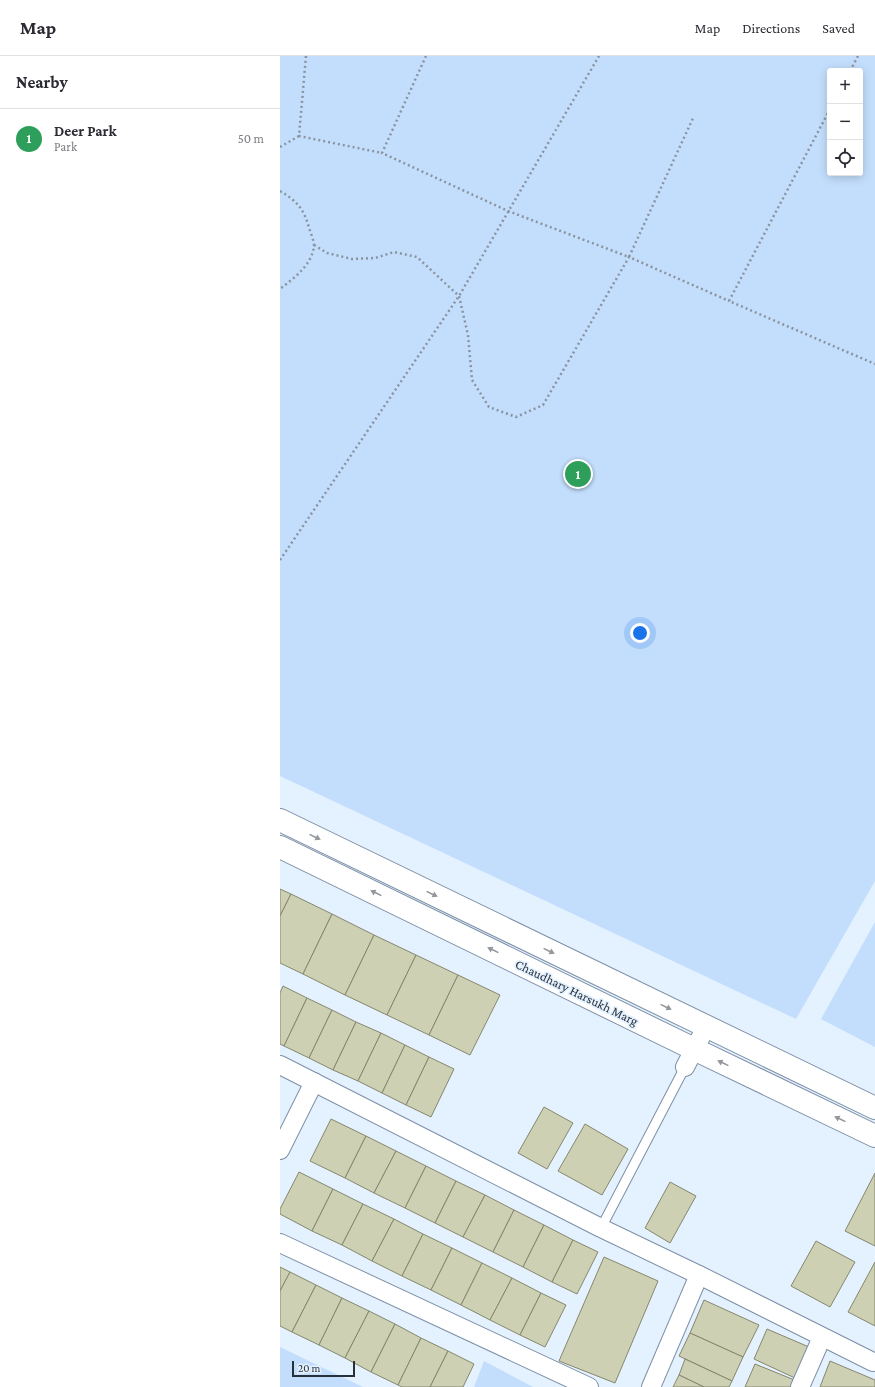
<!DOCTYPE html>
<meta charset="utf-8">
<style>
:root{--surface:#fff;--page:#f7f7f7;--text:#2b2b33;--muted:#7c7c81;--line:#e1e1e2;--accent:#616330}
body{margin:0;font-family:"Crimson Pro",serif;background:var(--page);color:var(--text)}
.controls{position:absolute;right:12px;top:12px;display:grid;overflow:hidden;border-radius:4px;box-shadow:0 2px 10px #0003}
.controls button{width:36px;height:36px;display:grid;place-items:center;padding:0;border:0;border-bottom:1px solid var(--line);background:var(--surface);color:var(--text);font:20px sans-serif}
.scale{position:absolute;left:12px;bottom:10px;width:63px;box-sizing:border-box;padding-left:4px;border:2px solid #272f38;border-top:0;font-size:11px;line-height:14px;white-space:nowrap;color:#272f38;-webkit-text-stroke:3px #e4f1ff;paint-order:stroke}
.you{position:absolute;left:360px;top:577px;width:14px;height:14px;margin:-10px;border:3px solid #fff;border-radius:50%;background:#1a73e8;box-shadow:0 0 0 6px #1a73e833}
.badge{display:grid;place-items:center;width:26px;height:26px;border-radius:50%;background:var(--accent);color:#fff;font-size:13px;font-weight:700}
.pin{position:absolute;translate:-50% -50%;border:2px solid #fff;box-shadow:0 1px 4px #0006}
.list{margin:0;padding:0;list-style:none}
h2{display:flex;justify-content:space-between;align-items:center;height:52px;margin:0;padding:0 16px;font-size:17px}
h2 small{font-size:13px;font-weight:400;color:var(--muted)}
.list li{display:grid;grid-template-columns:26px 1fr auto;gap:12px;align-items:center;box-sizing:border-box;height:60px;padding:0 16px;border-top:1px solid var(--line)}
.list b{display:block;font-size:15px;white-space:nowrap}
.list p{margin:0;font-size:13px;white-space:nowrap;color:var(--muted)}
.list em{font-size:13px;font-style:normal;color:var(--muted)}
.icon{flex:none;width:22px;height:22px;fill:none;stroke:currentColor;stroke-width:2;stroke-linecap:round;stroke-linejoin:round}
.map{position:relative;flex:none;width:595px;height:1331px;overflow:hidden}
header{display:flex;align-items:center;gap:24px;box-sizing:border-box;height:56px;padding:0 20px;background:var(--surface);border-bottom:1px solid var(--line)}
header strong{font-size:19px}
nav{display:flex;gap:22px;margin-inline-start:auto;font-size:14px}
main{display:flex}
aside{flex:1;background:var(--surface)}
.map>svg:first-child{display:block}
.green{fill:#c3defc;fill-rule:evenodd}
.building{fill:#ced0b3;stroke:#85876c}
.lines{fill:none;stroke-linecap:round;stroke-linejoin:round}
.lane-casing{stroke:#7d90a5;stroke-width:11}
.street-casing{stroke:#7d90a5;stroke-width:20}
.secondary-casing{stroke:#7d90a5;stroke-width:24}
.path{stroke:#8a94a0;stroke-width:2.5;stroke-dasharray:2 3;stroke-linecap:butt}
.lane{stroke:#fff;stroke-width:9}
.street{stroke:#fff;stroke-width:18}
.secondary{stroke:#fff;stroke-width:22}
.oneway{fill:#93979c}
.labels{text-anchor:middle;stroke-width:3.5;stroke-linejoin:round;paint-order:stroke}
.street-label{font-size:13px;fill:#272f38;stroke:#e4f1ff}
</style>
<header>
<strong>Map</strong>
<nav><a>Map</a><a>Directions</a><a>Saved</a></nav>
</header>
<main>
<aside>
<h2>Nearby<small></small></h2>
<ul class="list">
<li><span class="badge" style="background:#2e9e5b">1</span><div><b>Deer Park</b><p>Park</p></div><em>50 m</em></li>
</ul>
</aside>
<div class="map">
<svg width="595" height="1331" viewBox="0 0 595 1331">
<rect width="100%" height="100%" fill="#e4f1ff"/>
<g class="green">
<path d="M0,0h595v825l-79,138 -516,-243zM550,15h30v102h-30z"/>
<path d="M595,866v125l-54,-28z"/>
<path d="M0,1291l83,40h-83z"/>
<path d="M204,1305l49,26h-59z"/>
</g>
<g class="building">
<path d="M0,833l11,5 -11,22z"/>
<path d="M11,838l41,20 -29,60 -23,-11v-47z"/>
<path d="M52,858l42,21 -29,60 -42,-21z"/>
<path d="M94,879l42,20 -29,60 -42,-20z"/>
<path d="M136,899l42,20 -29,60 -42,-20z"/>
<path d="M178,919l42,20 -30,60 -41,-20z"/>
<path d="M3,930l24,12 -23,48 -4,-2v-51z"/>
<path d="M27,942l25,12 -23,48 -25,-12z"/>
<path d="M52,954l24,12 -23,48 -24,-12z"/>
<path d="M76,966l25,11 -23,48 -25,-11z"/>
<path d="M101,977l24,12 -23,48 -24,-12z"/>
<path d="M125,989l24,12 -23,48 -24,-12z"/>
<path d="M149,1001l25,12 -23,48 -25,-12z"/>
<path d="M264,1051l29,16 -26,46 -29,-16z"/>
<path d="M51,1063l35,17 -21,42 -35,-17z"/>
<path d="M305,1068l43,25 -26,46 -44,-24z"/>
<path d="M86,1080l30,15 -22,42 -29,-15z"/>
<path d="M116,1095l30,15 -21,42 -31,-15z"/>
<path d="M146,1110l30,15 -21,42 -30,-15z"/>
<path d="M19,1116l34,17 -21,42 -32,-17v-5z"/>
<path d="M595,1117v73l-30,-15z"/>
<path d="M176,1125l29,14 -22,42 -28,-14z"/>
<path d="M390,1126l26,14 -26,47 -25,-15z"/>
<path d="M53,1133l30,15 -21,41 -30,-14z"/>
<path d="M205,1139l29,15 -21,42 -30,-15z"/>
<path d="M83,1148l31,15 -22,42 -30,-16z"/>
<path d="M234,1154l30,15 -21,42 -30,-15z"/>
<path d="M114,1163l29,15 -21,42 -30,-15z"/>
<path d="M264,1169l29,15 -21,42 -29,-15z"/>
<path d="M143,1178l29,14 -21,42 -29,-14z"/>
<path d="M293,1184l25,12 -21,42 -25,-12z"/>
<path d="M536,1185l39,21 -25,45 -39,-21z"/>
<path d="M172,1192l30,15 -21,42 -30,-15z"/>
<path d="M324,1201l54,24 -43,102 -56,-22z"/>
<path d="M595,1206v64l-27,-14z"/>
<path d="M202,1207l30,15 -22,42 -29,-15z"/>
<path d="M0,1211l10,5 -10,19z"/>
<path d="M10,1216l26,13 -24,47 -12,-6v-35z"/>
<path d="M232,1222l29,15 -21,42 -30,-15z"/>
<path d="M36,1229l26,13 -23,47 -27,-13z"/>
<path d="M261,1237l25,12 -21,42 -25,-12z"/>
<path d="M62,1242l27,13 -24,47 -26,-13z"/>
<path d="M424,1244l55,25 -16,32 -53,-24z"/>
<path d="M89,1255l26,13 -24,48 -26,-14z"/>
<path d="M115,1268l26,14 -23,47 -27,-13z"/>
<path d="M487,1273l42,18 -14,31 -41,-19z"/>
<path d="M410,1277l53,24 -11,24 -53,-25z"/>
<path d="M141,1282l27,13 -18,36h-28l-4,-2z"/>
<path d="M168,1295l26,13 -11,23h-33z"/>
<path d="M405,1303l47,22 -3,6h-25l-25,-12z"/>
<path d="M550,1305l45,19v7h-55z"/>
<path d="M475,1308l42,17 -3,6h-49z"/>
<path d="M399,1319l25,12h-31z"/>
</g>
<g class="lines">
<g class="lane-casing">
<path id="lane" d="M321,1172l84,-161"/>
</g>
<g class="street-casing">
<g id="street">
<path d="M0,1009l321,163 98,47 174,87"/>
<path d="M405,1011l21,-40"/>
<path d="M0,1094l34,-68"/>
<path d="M0,1187l309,144"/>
<path d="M371,1331l48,-112"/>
<path d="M520,1331l22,-50"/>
</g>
</g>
<g class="secondary-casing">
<g id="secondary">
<path d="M0,764l595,288"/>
<path d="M0,791l414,202 181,87"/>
</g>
</g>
<g class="path">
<path d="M26,0l-7,80 83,17"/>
<path d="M146,0l-44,97 126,58 121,46 65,-141"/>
<path d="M570,15l8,-15"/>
<path d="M550,53l-101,192 146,63"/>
<path d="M0,91l19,-11"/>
<path d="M0,135c17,10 24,18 29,37 2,6 5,13 5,18 -2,19 -20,32 -34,43"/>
<path d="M34,189l13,8 25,6 23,-1 19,-6 23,5 42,39 9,39 4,45 17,27 27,10 27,-12 86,-148 100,44"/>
<path d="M0,504l179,-264 140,-240"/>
</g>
<use href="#lane" class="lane"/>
<use href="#street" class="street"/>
<use href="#secondary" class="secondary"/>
</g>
<defs><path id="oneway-solid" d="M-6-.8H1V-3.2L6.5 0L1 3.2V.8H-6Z"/></defs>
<g class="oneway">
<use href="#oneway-solid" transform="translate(35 781) rotate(26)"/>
<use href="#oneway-solid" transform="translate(96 837) rotate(-154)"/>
<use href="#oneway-solid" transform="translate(152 838) rotate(26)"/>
<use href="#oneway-solid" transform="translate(213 894) rotate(-154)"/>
<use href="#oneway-solid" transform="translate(269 895) rotate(26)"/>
<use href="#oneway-solid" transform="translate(386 951) rotate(26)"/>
<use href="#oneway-solid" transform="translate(443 1007) rotate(-154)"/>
<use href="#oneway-solid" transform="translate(560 1063) rotate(-154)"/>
</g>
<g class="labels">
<g class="street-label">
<text transform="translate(297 936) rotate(26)" y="5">Chaudhary Harsukh Marg</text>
</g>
</g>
</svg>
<div class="controls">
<button>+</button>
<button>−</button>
<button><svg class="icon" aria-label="locate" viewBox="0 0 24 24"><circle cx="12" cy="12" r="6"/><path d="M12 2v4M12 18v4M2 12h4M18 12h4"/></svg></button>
</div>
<div class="scale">20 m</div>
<div class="you"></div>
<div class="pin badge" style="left:298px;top:418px;background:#2e9e5b">1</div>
</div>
</main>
